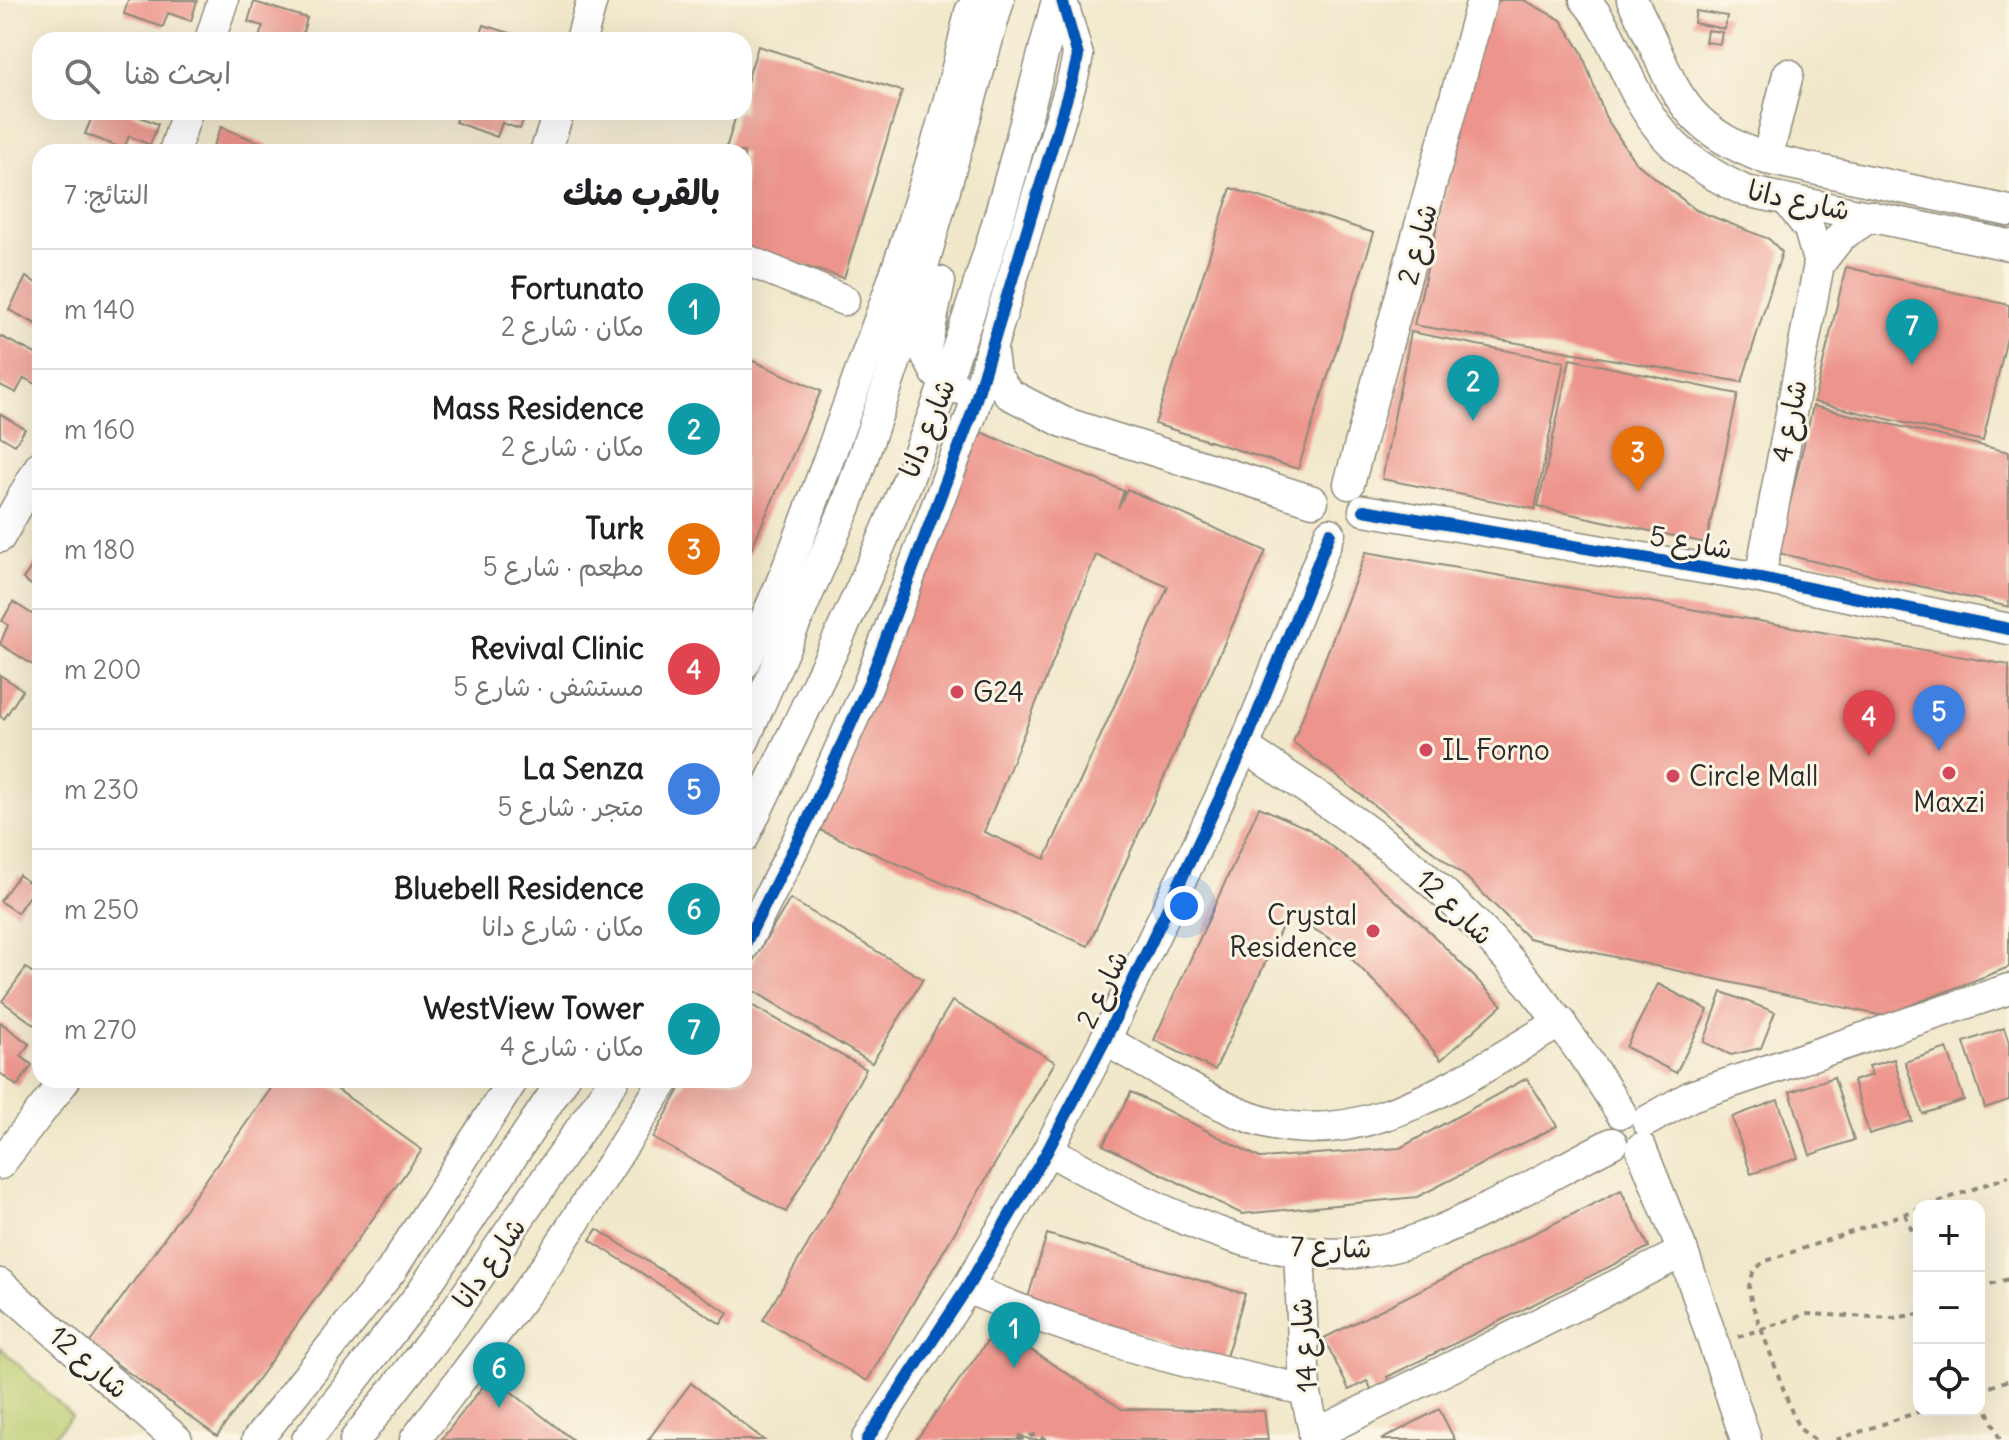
<!DOCTYPE html>
<html lang="ar">
<meta charset="utf-8">
<style>
:root{--surface:#fff;--page:#f2f2f2;--text:#202124;--muted:#757577;--line:#e0e0e0;--accent:#d1495b}
body{margin:0;font-family:Delius,"Playpen Sans Arabic",sans-serif;background:var(--page);color:var(--text);direction:rtl}
.controls{position:absolute;right:24px;bottom:24px;display:grid;overflow:hidden;border-radius:16px;box-shadow:0 8px 32px #0002}
.controls button{width:72px;height:72px;display:grid;place-items:center;padding:0;border:0;border-bottom:2px solid var(--line);background:var(--surface);color:var(--text);font:40px sans-serif}
.you{position:absolute;left:1184px;top:906px;width:28px;height:28px;margin:-20px;border:6px solid #fff;border-radius:50%;background:#1a73e8;box-shadow:0 0 0 12px #1a73e833}
.badge{display:grid;place-items:center;width:52px;height:52px;border-radius:50%;background:var(--accent);color:#fff;font-size:26px;font-weight:700}
.pin{position:absolute;translate:-50% -66px;filter:drop-shadow(0 2px 4px #0008)}
.pin::after{content:'';position:absolute;top:42px;width:28px;height:24px;background:inherit;clip-path:polygon(0 0,100% 0,50% 100%)}
.list{margin:0;padding:0;list-style:none}
h2{display:flex;justify-content:space-between;align-items:center;height:104px;margin:0;padding:0 32px;font-size:34px}
h2 small{font-size:26px;font-weight:400;color:var(--muted)}
.list li{display:grid;grid-template-columns:52px 1fr auto;gap:24px;align-items:center;box-sizing:border-box;height:120px;padding:0 32px;border-top:2px solid var(--line)}
.list b{display:block;font-size:30px;white-space:nowrap}
.list p{margin:0;font-size:26px;white-space:nowrap;color:var(--muted)}
.list em{font-size:26px;font-style:normal;color:var(--muted)}
.icon{flex:none;width:44px;height:44px;fill:none;stroke:currentColor;stroke-width:2;stroke-linecap:round;stroke-linejoin:round}
.map{position:relative;flex:none;width:2009px;height:1440px;overflow:hidden;direction:ltr}
.search{position:absolute;background:var(--surface);box-shadow:0 8px 32px #0002;left:32px;top:32px;width:720px;height:88px;display:flex;align-items:center;gap:20px;box-sizing:border-box;padding:0 28px;border-radius:24px;color:var(--muted);font-size:30px}
.panel{position:absolute;background:var(--surface);box-shadow:0 8px 32px #0002;left:32px;top:144px;width:720px;height:944px;border-radius:24px;direction:rtl}
.map>svg:first-child{display:block}
.pitch{fill:#b9ca6d;stroke:#727a4c;stroke-width:2}
.building{fill:#ed948c;fill-rule:evenodd}
.lines{fill:none;stroke-linecap:round;stroke-linejoin:round}
.minor-casing{stroke:#8e8a7b;stroke-width:33}
.path{stroke:#8e8a7b;stroke-width:4;stroke-dasharray:6 6;stroke-linecap:butt}
.minor{stroke:#fff;stroke-width:30}
.cycleway-casing{stroke:#fcf5e5;stroke-width:17}
.cycleway{stroke:#0057b8;stroke-width:12}
.poi-dot{fill:#d1495b;stroke:#fcf5e5;stroke-width:3}
.labels{text-anchor:middle;stroke-width:6;stroke-linejoin:round;paint-order:stroke}
.street-label{font-size:28px;fill:#2b2b2b;stroke:#fcf5e5}
.poi-label{font-size:28px;fill:#2b2b2b;stroke:#fcf5e5;text-anchor:start}
</style>
<div class="map">
<svg width="2009" height="1440" viewBox="0 0 2009 1440">
<rect width="100%" height="100%" fill="#fcf5e5"/>
<filter id="ink" filterUnits="userSpaceOnUse"><feTurbulence type="fractalNoise" baseFrequency=".0125" numOctaves="2"/><feDisplacementMap in="SourceGraphic" scale="16" xChannelSelector="R" yChannelSelector="G"/><feConvolveMatrix kernelMatrix="1 2 1 2 8 2 1 2 1" color-interpolation-filters="sRGB"/></filter>
<filter id="wash" filterUnits="userSpaceOnUse"><feTurbulence type="fractalNoise" baseFrequency=".006" numOctaves="4" result="noise"/><feDisplacementMap in="SourceGraphic" scale="32" xChannelSelector="R" yChannelSelector="G"/><feGaussianBlur stdDeviation="1.8" result="paint"/><feColorMatrix in="noise" values="0 0 0 0 0 0 0 0 0 0 0 0 0 0 0 0 0 1.4 0 .05"/><feComposite in="paint" operator="in"/></filter>
<g filter="url(#wash)">
<rect width="100%" height="100%" fill="#f1e8cb"/>
<path class="pitch" d="M0,1347l72,69 -22,24h-50z"/>
<g id="blocks">
<g class="building">
<path d="M128,0h65l4,1 -6,20 -23,-8 -5,14 -39,-13z"/>
<path d="M1502,0h22l37,20 20,31 24,65 30,46 61,48 73,29 13,13 -40,130 -328,-57 75,-321z"/>
<path d="M254,2l53,16 -6,22h-43l5,-14 -15,-4z"/>
<path d="M1696,11l31,5 -2,13 -31,-6z"/>
<path d="M484,25l45,14v1h-50z"/>
<path d="M1707,30l15,2 -2,12 -15,-2z"/>
<path d="M758,46l144,45 -58,187 -100,-30v-96h-19l12,-40h7v-21z"/>
<path d="M94,112h34l30,12 -8,21 -21,-9 -5,13 -39,-15z"/>
<path d="M459,112h67l-6,17 -18,-6 -5,14 -42,-15z"/>
<path d="M221,127l62,25h-57l-13,-5z"/>
<path d="M1231,188l143,45 -76,236 -143,-45z"/>
<path d="M1846,267l163,38v24l-26,112 -169,-39z"/>
<path d="M26,277l14,8v41l-31,-16z"/>
<path d="M1411,332l153,30 -29,147 -153,-30z"/>
<path d="M0,336l40,20v30l-16,-8 -8,15 -16,-8z"/>
<path d="M744,357l77,34 -77,174z"/>
<path d="M1570,359l168,35 -32,149 -168,-36z"/>
<path d="M1813,406l196,46v155l-231,-54z"/>
<path d="M0,414l25,15 -10,16 -15,-9z"/>
<path d="M981,432l143,59 -6,17 9,-19 139,62 -178,395 -273,-118zM1096,555l72,32 -123,272 -61,-27z"/>
<path d="M1366,552l643,113v302l-126,49 -355,-78 -61,-60 -174,-136z"/>
<path d="M34,563l6,3v25l-17,-12z"/>
<path d="M13,602l27,17v34l-7,12 -33,-21 8,-19 -6,-4z"/>
<path d="M0,675l23,15 -19,29 -4,-3z"/>
<path d="M1259,807l50,22 45,35 65,57 83,84 -61,55 -49,-60 -58,-59 -46,-27 -73,156 -61,-30z"/>
<path d="M19,875l16,12 -18,26 -17,-12z"/>
<path d="M790,899l133,80 -51,84 -128,-78v-9z"/>
<path d="M26,968l14,10v51l-38,-28z"/>
<path d="M1658,984l50,26 -32,63 -50,-26z"/>
<path d="M1722,992l53,20 -14,36 -30,7 -27,-13z"/>
<path d="M744,1001l122,68 -80,143 -133,-74 32,-58h59z"/>
<path d="M952,1001l103,61 -188,319 -104,-61z"/>
<path d="M0,1022l29,22 -8,12 11,9 -15,21 -17,-13z"/>
<path d="M2004,1028l5,15v57l-24,8 -21,-66z"/>
<path d="M1947,1048l17,52 -41,14 -18,-52z"/>
<path d="M1894,1059l18,62 -43,13 -16,-53 19,-6 -3,-9z"/>
<path d="M1834,1077l20,63 -44,15 -20,-63z"/>
<path d="M1527,1078l30,48 -140,71 -175,17 -139,-69 28,-53 129,66 140,-10z"/>
<path d="M277,1080h47l98,70 -205,286 -128,-92z"/>
<path d="M1778,1100l20,58 -47,16 -19,-57z"/>
<path d="M1621,1190l28,57 -262,130 5,10 -17,9 -8,-15 -18,9 -25,-52z"/>
<path d="M597,1229l131,84 -7,11 -131,-84z"/>
<path d="M1047,1234l198,60 -20,66 -198,-59z"/>
<path d="M997,1328l125,81 142,2 4,29h-238l-10,-5 -3,5h-101z"/>
<path d="M491,1376l82,64h-132z"/>
<path d="M691,1383l73,57h-116z"/>
<path d="M1439,1409l16,31h-74z"/>
</g>
</g>
</g>
<g filter="url(#ink)">
<use href="#blocks" fill-opacity="0" stroke="#8e8a7b" stroke-width="2"/>
<g class="lines">
<g class="minor-casing">
<g id="minor">
<path d="M1585,0c20,22 30,50 43,76 27,60 59,88 117,115l264,54"/>
<path d="M1632,0c43,81 39,124 135,159l242,52"/>
<path d="M210,40l13,-40"/>
<path d="M581,40l11,-40"/>
<path d="M174,152l13,-40"/>
<path d="M545,152l14,-40"/>
<path d="M1767,159l21,-85"/>
<path d="M744,259l100,41"/>
<path d="M1819,264l22,-28 30,-20"/>
<path d="M940,282l-15,70 11,21 23,16"/>
<path d="M992,352l3,23 14,19 54,28 250,79"/>
<path d="M1349,484l133,-484"/>
<path d="M1364,510l396,68 249,51"/>
<path d="M0,537l40,-71"/>
<path d="M1760,578l59,-314 -10,-35 -22,-29"/>
<path d="M744,664c41,-81 71,-168 102,-253 48,-130 95,-263 124,-399l8,-12"/>
<path d="M744,741l103,-237 51,-150 101,-354"/>
<path d="M1244,747c49,33 99,64 146,101 94,72 169,164 231,265"/>
<path d="M744,837c71,-149 145,-298 201,-454 46,-125 79,-254 112,-383"/>
<path d="M744,946l64,-126 59,-132 104,-272 102,-339 5,-21 -16,-56"/>
<path d="M1105,1040c44,24 88,53 134,73 116,50 225,-36 322,-91"/>
<path d="M1647,1121l44,-25 318,-107"/>
<path d="M1641,1148l42,104 63,188"/>
<path d="M1048,1150c108,60 246,138 373,88 66,-25 128,-63 191,-95"/>
<path d="M0,1164l65,-84"/>
<path d="M1299,1249l6,141 11,50"/>
<path d="M0,1284l177,156"/>
<path d="M967,1288c110,48 221,76 338,102"/>
<path d="M1314,1435l369,-183"/>
<path d="M257,1440l134,-169 122,-191"/>
<path d="M307,1440l112,-144 144,-216"/>
<path d="M355,1440l98,-126 161,-234"/>
<path d="M415,1440l132,-175 118,-185"/>
<path d="M867,1440l100,-152 81,-138 57,-110 139,-293 86,-214"/>
</g>
</g>
<g class="path">
<path d="M1927,1206l82,-30"/>
<path d="M1905,1214l14,32"/>
<path d="M1979,1287l30,-8"/>
<path d="M1738,1337l68,-23 87,4 26,-4"/>
<path d="M1979,1389l21,51"/>
<path d="M1979,1391l30,-11"/>
<path d="M1018,1440l17,-5 13,5"/>
<path d="M1815,1440l-15,-11 -6,-11 -43,-117 -2,-15 4,-13 10,-11 156,-53"/>
<path d="M1836,1440l88,-30"/>
</g>
<use href="#minor" class="minor"/>
<g class="cycleway-casing">
<g id="cycleway">
<path d="M1364,510l396,68 249,51"/>
<path d="M744,946l64,-126 59,-132 104,-272 102,-339 5,-21 -16,-56"/>
<path d="M867,1440l100,-152 81,-138 57,-110 139,-293 86,-214"/>
</g>
</g>
<use href="#cycleway" class="cycleway"/>
</g>
</g>
<g class="poi-dot">
<circle cx="957" cy="692" r="8"/>
<circle cx="1426" cy="750" r="8"/>
<circle cx="1949" cy="773" r="8"/>
<circle cx="1673" cy="776" r="8"/>
<circle cx="1373" cy="931" r="8"/>
</g>
<g class="labels">
<g class="street-label">
<text transform="translate(1799 200) rotate(12)" y="10">شارع دانا</text>
<text transform="translate(1417 244) rotate(-75)" y="10">شارع 2</text>
<text transform="translate(1789 421) rotate(-79)" y="10">شارع 4</text>
<text transform="translate(927 428) rotate(-68)" y="10">شارع دانا</text>
<text transform="translate(1691 542) rotate(10)" y="10">شارع 5</text>
<text transform="translate(1455 907) rotate(44)" y="10">شارع 12</text>
<text transform="translate(1102 989) rotate(-64)" y="10">شارع 2</text>
<text transform="translate(1331 1247) rotate(1)" y="10">شارع 7</text>
<text transform="translate(489 1263) rotate(-55)" y="10">شارع دانا</text>
<text transform="translate(1304 1345) rotate(-94)" y="10">شارع 14</text>
<text transform="translate(89 1362) rotate(41)" y="10">شارع 12</text>
</g>
<g class="poi-label">
<text x="973" y="702">G24</text>
<text x="1442" y="760">IL Forno</text>
<text x="1689" y="786">Circle Mall</text>
<text x="1949" y="812" text-anchor="middle">Maxzi</text>
<text x="1357" y="925" text-anchor="end">Crystal<tspan x="1357" dy="32">Residence</tspan></text>
</g>
</g>
</svg>
<div class="controls">
<button>+</button>
<button>−</button>
<button><svg class="icon" aria-label="locate" viewBox="0 0 24 24"><circle cx="12" cy="12" r="6"/><path d="M12 2v4M12 18v4M2 12h4M18 12h4"/></svg></button>
</div>
<div class="you"></div>
<div class="pin badge" style="left:1014px;top:1368px;background:#0f9aa8">1</div>
<div class="pin badge" style="left:1473px;top:421px;background:#0f9aa8">2</div>
<div class="pin badge" style="left:1638px;top:492px;background:#e8710a">3</div>
<div class="pin badge" style="left:1869px;top:756px;background:#e0444e">4</div>
<div class="pin badge" style="left:1939px;top:751px;background:#3f7fe0">5</div>
<div class="pin badge" style="left:499px;top:1408px;background:#0f9aa8">6</div>
<div class="pin badge" style="left:1912px;top:365px;background:#0f9aa8">7</div>
<div class="search"><svg class="icon" aria-label="search" viewBox="0 0 24 24"><circle cx="10" cy="10" r="6"/><path d="M15 15l6 6"/></svg>ابحث هنا</div>
<section class="panel">
<h2>بالقرب منك<small>النتائج: 7</small></h2>
<ul class="list">
<li><span class="badge" style="background:#0f9aa8">1</span><div><b>Fortunato</b><p>مكان · شارع 2</p></div><em>140 m</em></li>
<li><span class="badge" style="background:#0f9aa8">2</span><div><b>Mass Residence</b><p>مكان · شارع 2</p></div><em>160 m</em></li>
<li><span class="badge" style="background:#e8710a">3</span><div><b>Turk</b><p>مطعم · شارع 5</p></div><em>180 m</em></li>
<li><span class="badge" style="background:#e0444e">4</span><div><b>Revival Clinic</b><p>مستشفى · شارع 5</p></div><em>200 m</em></li>
<li><span class="badge" style="background:#3f7fe0">5</span><div><b>La Senza</b><p>متجر · شارع 5</p></div><em>230 m</em></li>
<li><span class="badge" style="background:#0f9aa8">6</span><div><b>Bluebell Residence</b><p>مكان · شارع دانا</p></div><em>250 m</em></li>
<li><span class="badge" style="background:#0f9aa8">7</span><div><b>WestView Tower</b><p>مكان · شارع 4</p></div><em>270 m</em></li>
</ul>
</section>
</div>
